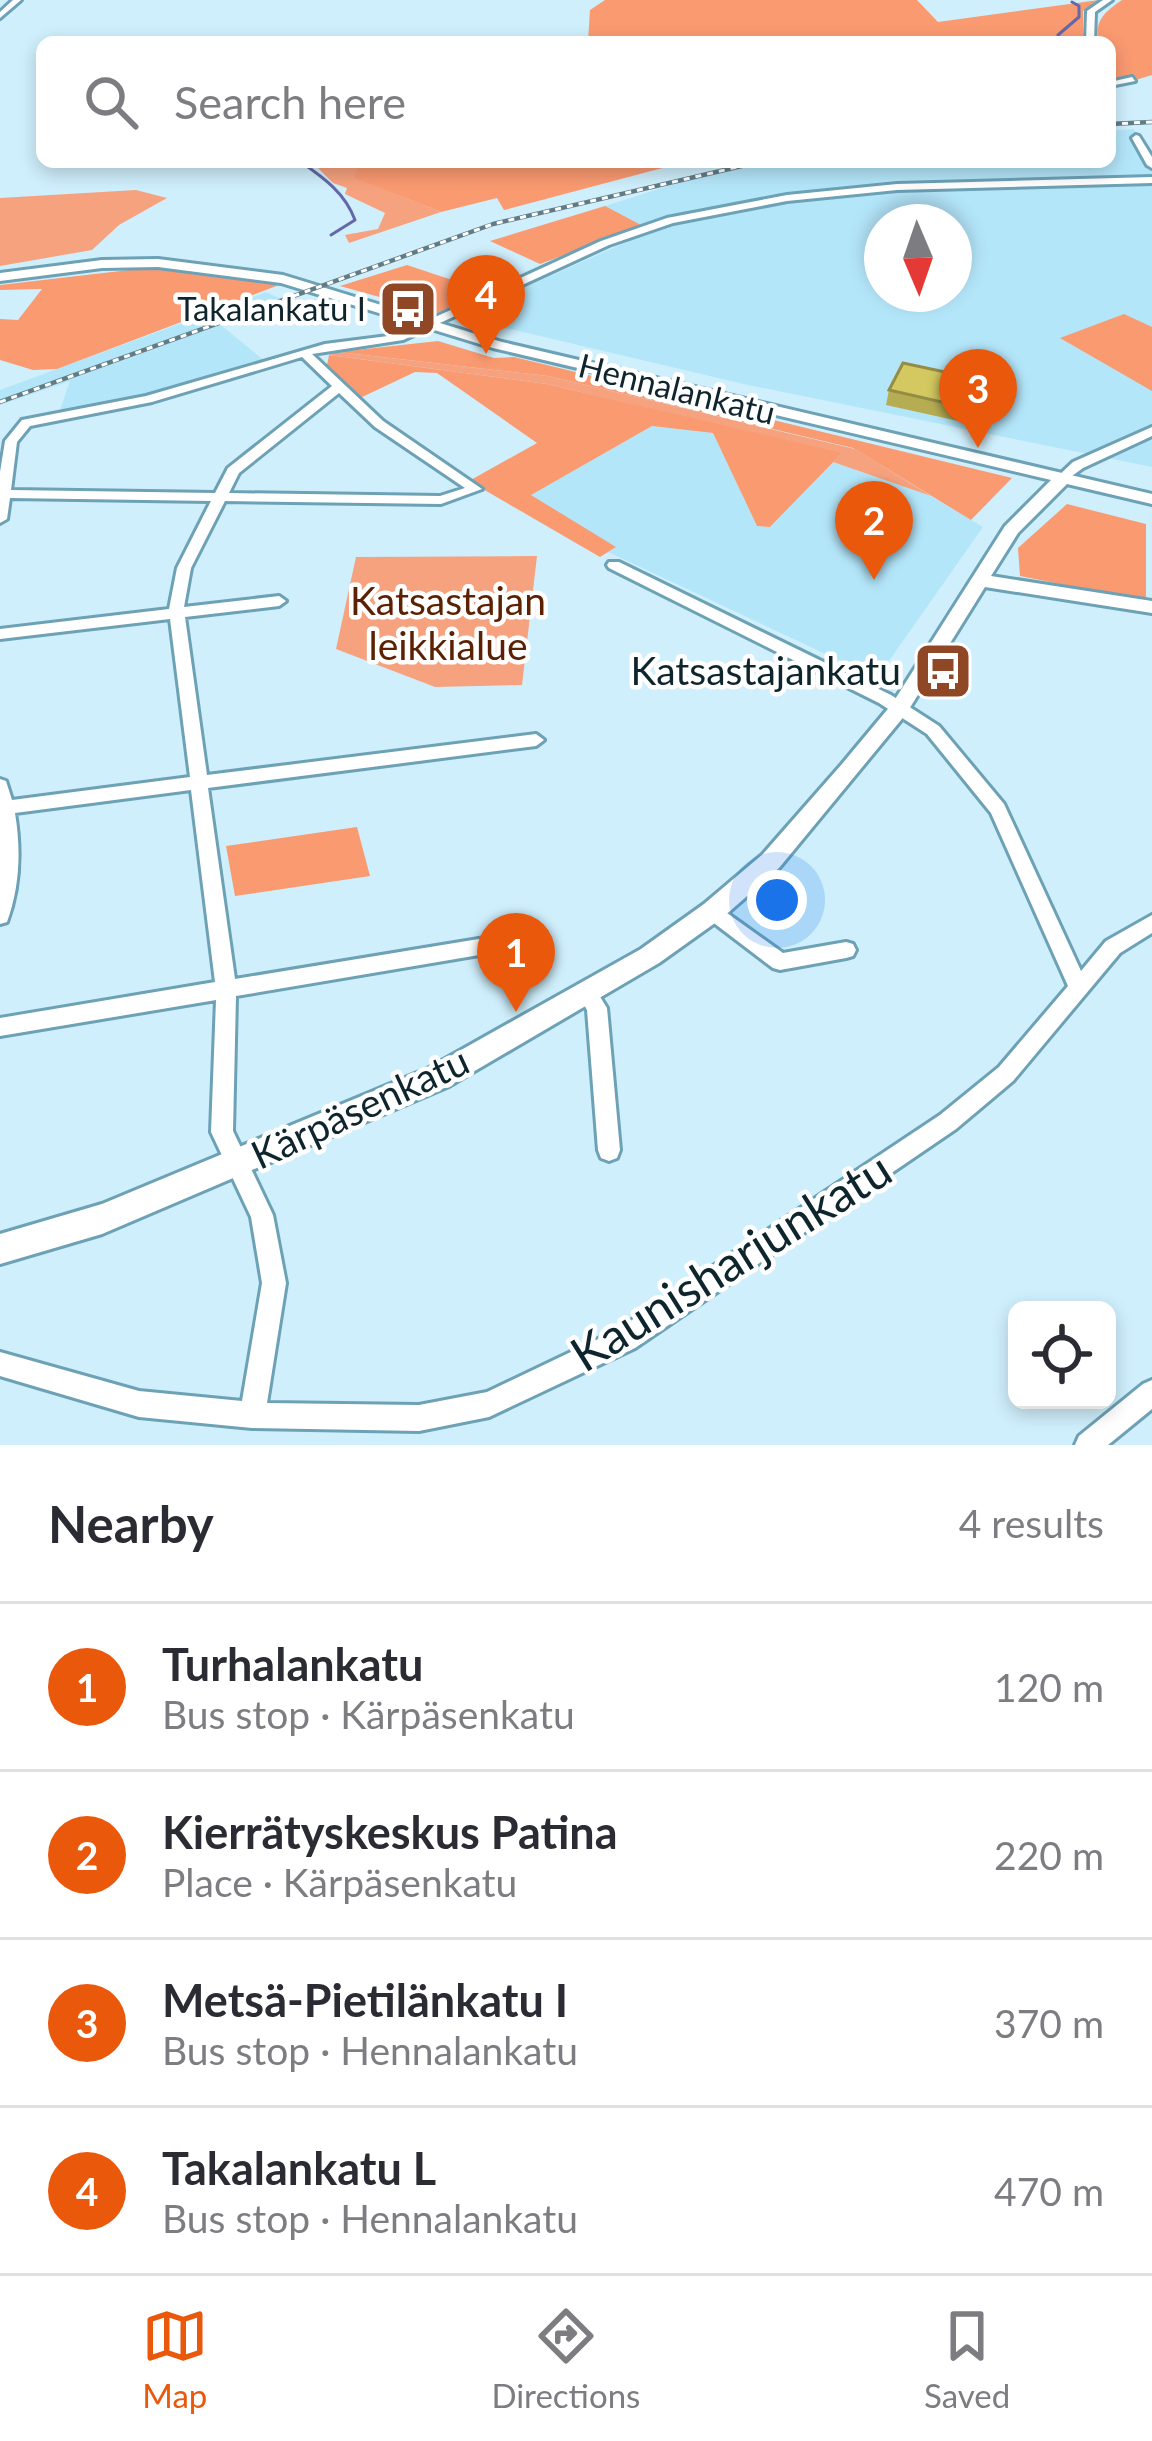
<!DOCTYPE html>
<meta charset="utf-8">
<style>
:root{--surface:#fff;--page:#f7f7f7;--text:#2b2b33;--muted:#7c7c81;--line:#e1e1e2;--accent:#ea580c}
body{margin:0;font-family:Lato,sans-serif;background:var(--page);color:var(--text)}
.controls{position:absolute;right:36px;bottom:36px;display:grid;overflow:hidden;border-radius:18px;box-shadow:0 6px 18px #0003}
.controls button{width:108px;height:108px;display:grid;place-items:center;padding:0;border:0;border-bottom:3px solid var(--line);background:var(--surface);color:var(--text);font:60px sans-serif}
.compass{position:absolute;left:864px;top:204px;width:108px;height:108px;border-radius:50%;background:var(--surface);box-shadow:0 6px 18px #0003;rotate:178deg}
.you{position:absolute;left:777px;top:900px;width:42px;height:42px;margin:-30px;border:9px solid #fff;border-radius:50%;background:#1a73e8;box-shadow:0 0 0 18px #1a73e833}
.badge{display:grid;place-items:center;width:78px;height:78px;border-radius:50%;background:var(--accent);color:#fff;font-size:39px;font-weight:700}
.pin{position:absolute;translate:-50% -99px;filter:drop-shadow(0 3px 6px #0008)}
.pin::after{content:'';position:absolute;top:63px;width:42px;height:36px;background:inherit;clip-path:polygon(0 0,100% 0,50% 100%)}
.list{margin:0;padding:0;list-style:none}
h2{display:flex;justify-content:space-between;align-items:center;height:156px;margin:0;padding:0 48px;font-size:51px}
h2 small{font-size:39px;font-weight:400;color:var(--muted)}
.list li{display:grid;grid-template-columns:78px 1fr auto;gap:36px;align-items:center;box-sizing:border-box;height:168px;padding:0 48px;border-top:3px solid var(--line)}
.list b{display:block;font-size:45px;white-space:nowrap}
.list p{margin:0;font-size:39px;white-space:nowrap;color:var(--muted)}
.list em{font-size:39px;font-style:normal;color:var(--muted)}
.icon{flex:none;width:66px;height:66px;fill:none;stroke:currentColor;stroke-width:2;stroke-linecap:round;stroke-linejoin:round}
.map{position:relative;flex:none;width:1152px;height:1445px;overflow:hidden}
.search{position:absolute;background:var(--surface);box-shadow:0 6px 18px #0003;left:36px;right:36px;top:36px;height:132px;display:flex;align-items:center;gap:30px;box-sizing:border-box;padding:0 42px;border-radius:18px;color:var(--muted);font-size:45px}
.sheet{height:828px;background:var(--surface)}
nav{display:flex;justify-content:space-around;align-items:center;box-sizing:border-box;height:168px;border-top:3px solid var(--line);background:var(--surface);font-size:33px;color:var(--muted)}
nav a{display:grid;justify-items:center;gap:6px}
nav .on{color:var(--accent)}
.map>svg:first-child{display:block}
.built{fill:#b4e6fa;fill-rule:evenodd}
.green{fill:#f7a27e}
.forest{fill:#fa9a71}
.lines{fill:none;stroke-linecap:round;stroke-linejoin:round}
.stream{stroke:#6468a8;stroke-width:3}
.minor-casing{stroke:#6da1b5;stroke-width:6}
.tertiary-casing{stroke:#6da1b5;stroke-width:6}
.minor{fill:#fff;fill-rule:evenodd}
.tertiary{fill:#fff;fill-rule:evenodd}
.rail-casing{stroke:#627c86;stroke-width:4.5}
.rail{stroke:#fff;stroke-width:3;stroke-dasharray:6;stroke-linecap:butt}
.wall{fill:#b6ad53}
.building{fill:#d4c960;stroke:#948d43;stroke-width:3}
.labels{text-anchor:middle;stroke-width:9;stroke-linejoin:round;paint-order:stroke}
.far-poi-label{font-size:33px;fill:#0f252d;stroke:#fff;text-anchor:end}
.far-street-label{font-size:33px;fill:#0f252d;stroke:#fff}
.park-label{font-size:39px;fill:#5c2102;stroke:#fff}
.poi-label{font-size:39px;fill:#0f252d;stroke:#fff;text-anchor:end}
.street-label{font-size:39px;fill:#0f252d;stroke:#fff}
.near-street-label{font-size:48px;fill:#0f252d;stroke:#fff}
</style>
<div class="map">
<svg width="1152" height="1445" viewBox="0 0 1152 1445">
<rect width="100%" height="100%" fill="#cfeffc"/>
<g class="built">
<path d="M1134,129l18,29v309l-404,-82 -289,-68 192,-86 -46,-25 101,-32 83,-12h321v-31zM882,222h72v72h-72z"/>
<path d="M266,292l22,10 -66,24 44,36 -117,34 -90,17 11,-32 -70,24v-15z"/>
<path d="M652,426l61,7 44,93 13,1 63,-65 98,34 52,31 -106,151 -269,-126 7,-4 -85,-53z"/>
</g>
<g class="green">
<path d="M312,162h48l-5,16 86,34 -92,31 -4,-8 33,-6 7,-16 -40,-19 2,-6 -14,-5z"/>
<path d="M136,190l31,8 -48,27 -27,25 -92,16v-68z"/>
<path d="M338,352l210,24 307,73 76,47 -98,-34 8,-8 -294,-70 -218,-29z"/>
<path d="M537,556l-15,129 -87,2 -99,-38 20,-92z"/>
</g>
<g class="forest">
<path d="M605,0h312l21,22 161,-22 -16,11v31h-495l2,-32z"/>
<path d="M1122,0h30v75l-39,12 -3,-45h-11c-6,-21 7,-31 23,-42z"/>
<path d="M360,162h325l-181,48 -7,-12 -56,14 -87,-34z"/>
<path d="M605,206l38,20 -103,38 -50,-23z"/>
<path d="M407,265l78,26 -48,22 -97,-27z"/>
<path d="M155,267l77,7 47,11 -222,84 -24,1 -33,-10v-41l18,1 24,-31 -42,1v-5z"/>
<path d="M1124,314l28,13v64l-92,-53z"/>
<path d="M438,341l56,17 20,-1 498,121 -41,42 -118,-72 -305,-72 -210,-24z"/>
<path d="M329,355l218,29 295,69 -72,74 -13,-1 -44,-93 -61,-7 -121,69 85,52 -16,10 -131,-76 68,-38 -100,-70 -22,-1 -55,26 -33,-33z"/>
<path d="M1067,504l79,20v77l-126,-25 -2,-28z"/>
<path d="M357,827l13,49 -135,20 -9,-50z"/>
</g>
<g class="lines">
<g class="stream">
<path d="M1062,42l-4,-7 21,-18v-11l-7,-4"/>
<path d="M301,162c23,16 44,31 54,58l-24,15"/>
</g>
<g class="minor-casing">
<g id="minor">
<path d="M13,0h8l-21,18v-6z"/>
<path d="M1103,0h9l-17,12 -1,30h-8l1,-31z"/>
<path d="M1132,77l3,4 -25,5v-4z"/>
<path d="M1136,135l3,1 13,21v11l-5,-3 -15,-27z"/>
<path d="M1152,177v6l-255,7 -110,11 -114,22 -64,22 -206,95 -91,14 71,67 99,68 -41,15 -216,-3 -34,67 -7,39 95,-11 7,5 -7,5 -94,11 22,158 329,-41 8,6 -8,6 -328,42 27,191 268,-44 7,2 3,6 -3,6 -7,2 -267,45 -3,135 40,84 13,68 -19,120 152,2 68,-13 130,-62 323,-215 59,-48 69,-81 -77,-173 -64,-79 -48,-31 -270,-135 -2,-3 2,-3h10l272,133 48,31 65,78 77,167 25,-30 46,-26v18l-32,20 -107,128 -57,48 -321,219 -146,69 -70,14 -167,-3 -113,-11 -139,-41v-24l139,39 103,10 20,-118 -11,-66 -40,-85 5,-132 -216,36v-18l215,-36 -24,-192 -176,23c6,36 5,74 -8,109l-7,2v-145l6,2 6,19 178,-23 -20,-158 -170,20v-10l169,-20 8,-41 34,-67 -201,-3 -3,21 -7,4v-51l5,-31 17,-21 124,-24 179,-52 71,-9 205,-94 66,-23 120,-23 110,-11zM302,357l30,29 -104,82 -13,25 -204,-3 6,-48 13,-16 122,-24zM339,393l36,34 90,61 -25,8 -211,-3 10,-20z"/>
<path d="M1152,427v9l-69,32 -21,15 -7,-4 18,-17z"/>
<path d="M713,903l70,50 63,-11 7,2 3,6 -3,6 -7,2 -66,12 -7,-2 -67,-51 -2,-6 2,-6z"/>
<path d="M587,984l7,3 13,21 13,142 -3,8 -8,3 -8,-3 -3,-8 -11,-140 -10,-17 3,-6z"/>
<path d="M1152,1380v29l-44,36h-33l4,-9 64,-52z"/>
</g>
</g>
<g class="tertiary-casing">
<path id="tertiary" d="M158,259l125,16 219,67 650,152v10l-85,-20 -49,49 -27,43 161,25v12l-167,-26 -79,127 -127,154 -57,50 -63,45 -210,123 -347,148 -102,30v-30l102,-30 327,-136 212,-119 63,-45 59,-50 79,-90 50,-60 113,-178 46,-46 -558,-132 -212,-65 -123,-16 -56,1 -102,13v-8l102,-13z"/>
</g>
<use href="#minor" class="minor"/>
<use href="#tertiary" class="tertiary"/>
<g class="rail-casing">
<g id="rail">
<path d="M1110,124l42,-2"/>
<path d="M0,402l493,-178 266,-62"/>
</g>
</g>
<use href="#rail" class="rail"/>
</g>
<path class="wall" d="M1006,385l-16,43 -104,-23 3,-15z"/>
<path class="building" d="M903,363l103,22 -12,29 -105,-24z"/>
<defs>
<g id="bus-square" transform="scale(3)"><rect x="-9" y="-9" width="18" height="18" rx="4" fill="#8f4726" stroke="#fff"/><path d="M-5-6H5V4H4V6H2V4H-2V6H-4V4H-5ZM-3.5-4V0h7V-4ZM-3.5 1.2v1.5H-2V1.2ZM2 1.2v1.5H3.5V1.2Z" fill="#fff"/></g>
</defs>
<g fill-rule="evenodd">
<use href="#bus-square" x="408" y="309"/>
<use href="#bus-square" x="943" y="671"/>
</g>
<g class="labels">
<g class="far-poi-label">
<text x="366" y="321">Takalankatu I</text>
</g>
<g class="far-street-label">
<text transform="translate(677 389) rotate(14)" y="12">Hennalankatu</text>
</g>
<g class="park-label">
<text x="448" y="615">Katsastajan<tspan x="448" dy="45">leikkialue</tspan></text>
</g>
<g class="poi-label">
<text x="901" y="685">Katsastajankatu</text>
</g>
<g class="street-label">
<text transform="translate(360 1108) rotate(-25)" y="14">Kärpäsenkatu</text>
</g>
<g class="near-street-label">
<text transform="translate(731 1262) rotate(-32)" y="17">Kaunisharjunkatu</text>
</g>
</g>
</svg>
<div class="controls">
<button><svg class="icon" aria-label="locate" viewBox="0 0 24 24"><circle cx="12" cy="12" r="6"/><path d="M12 2v4M12 18v4M2 12h4M18 12h4"/></svg></button>
</div>
<svg class="compass" viewBox="-18 -18 36 36"><path d="M0-13l5 13h-10z" fill="#e53935"/><path d="M0 13l5-13h-10z" fill="#7c7c81"/></svg>
<div class="you"></div>
<div class="pin badge" style="left:516px;top:1012px">1</div>
<div class="pin badge" style="left:874px;top:580px">2</div>
<div class="pin badge" style="left:978px;top:448px">3</div>
<div class="pin badge" style="left:486px;top:354px">4</div>
<div class="search"><svg class="icon" aria-label="search" viewBox="0 0 24 24"><circle cx="10" cy="10" r="6"/><path d="M15 15l6 6"/></svg>Search here</div>
</div>
<section class="sheet">
<h2>Nearby<small>4 results</small></h2>
<ul class="list">
<li><span class="badge">1</span><div><b>Turhalankatu</b><p>Bus stop · Kärpäsenkatu</p></div><em>120 m</em></li>
<li><span class="badge">2</span><div><b>Kierrätyskeskus Patina</b><p>Place · Kärpäsenkatu</p></div><em>220 m</em></li>
<li><span class="badge">3</span><div><b>Metsä-Pietilänkatu I</b><p>Bus stop · Hennalankatu</p></div><em>370 m</em></li>
<li><span class="badge">4</span><div><b>Takalankatu L</b><p>Bus stop · Hennalankatu</p></div><em>470 m</em></li>
</ul>
</section>
<nav>
<a class="on"><svg class="icon" aria-label="map" viewBox="0 0 24 24"><path d="M3 6l6-2 6 2 6-2v14l-6 2-6-2-6 2zM9 4v14M15 6v14"/></svg>Map</a>
<a><svg class="icon" aria-label="directions" viewBox="0 0 24 24"><path d="M12 3l9 9-9 9-9-9zM9 14v-3h6M13 9l2 2-2 2"/></svg>Directions</a>
<a><svg class="icon" aria-label="saved" viewBox="0 0 24 24"><path d="M7 4h10v16l-5-4-5 4z"/></svg>Saved</a>
</nav>
